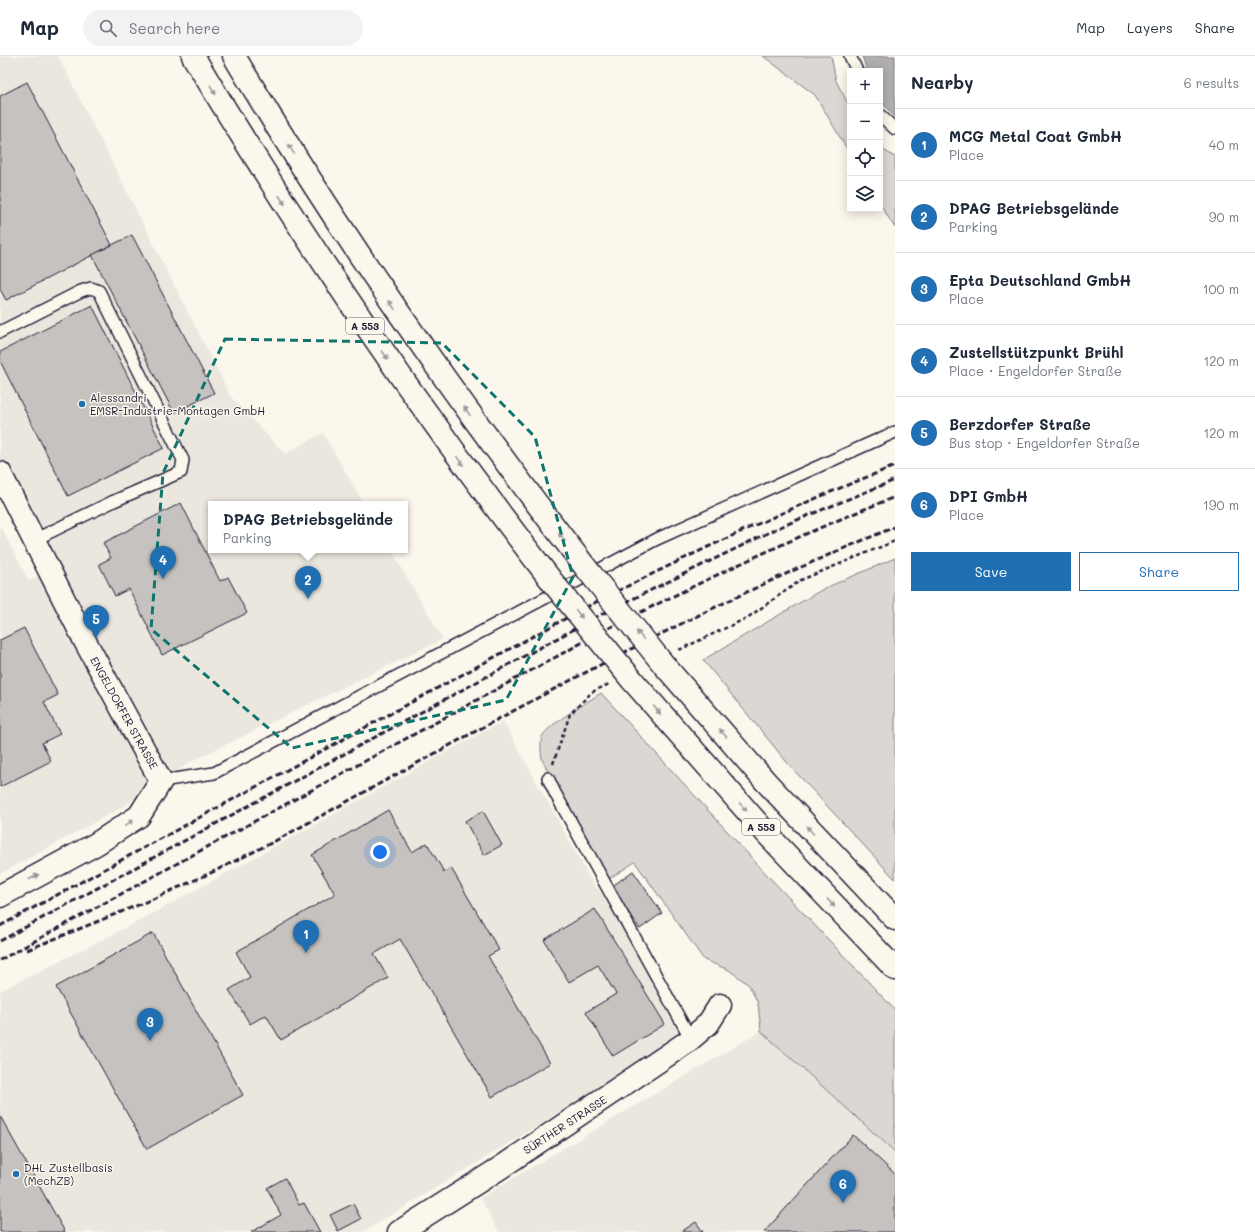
<!DOCTYPE html>
<meta charset="utf-8">
<style>
:root{--surface:#fff;--page:#f2f2f3;--text:#1f2937;--muted:#747a83;--line:#e0e1e3;--accent:#1f6fb2}
body{margin:0;font-family:Mali,sans-serif;background:var(--page);color:var(--text)}
.controls{position:absolute;right:12px;top:12px;display:grid;overflow:hidden;border-radius:0px;box-shadow:0 2px 10px #0003}
.controls button{width:36px;height:36px;display:grid;place-items:center;padding:0;border:0;border-bottom:1px solid var(--line);background:var(--surface);color:var(--text);font:20px sans-serif}
.you{position:absolute;left:380px;top:796px;width:14px;height:14px;margin:-10px;border:3px solid #fff;border-radius:50%;background:#1a73e8;box-shadow:0 0 0 6px #1a73e833}
.badge{display:grid;place-items:center;width:26px;height:26px;border-radius:50%;background:var(--accent);color:#fff;font-size:13px;font-weight:700}
.pin{position:absolute;translate:-50% -33px;filter:drop-shadow(0 1px 2px #0008)}
.pin::after{content:'';position:absolute;top:21px;width:14px;height:12px;background:inherit;clip-path:polygon(0 0,100% 0,50% 100%)}
.popup{position:absolute;left:208px;top:445px;width:200px;height:52px;box-sizing:border-box;display:grid;place-content:center;border-radius:0px;background:var(--surface);filter:drop-shadow(0 1px 3px #0005);font-size:13px;white-space:nowrap;color:var(--muted)}
.popup b{font-size:15px;color:var(--text)}
.popup::after{content:'';position:absolute;left:50%;top:100%;margin-left:-8px;border:8px solid transparent;border-top-color:var(--surface)}
.list{margin:0;padding:0;list-style:none}
h2{display:flex;justify-content:space-between;align-items:center;height:52px;margin:0;padding:0 16px;font-size:17px}
h2 small{font-size:13px;font-weight:400;color:var(--muted)}
.list li{display:grid;grid-template-columns:26px 1fr auto;gap:12px;align-items:center;box-sizing:border-box;height:72px;padding:0 16px;border-top:1px solid var(--line)}
.list b{display:block;font-size:15px;white-space:nowrap}
.list p{margin:0;font-size:13px;white-space:nowrap;color:var(--muted)}
.list em{font-size:13px;font-style:normal;color:var(--muted)}
.actions{display:flex;gap:8px;padding:12px 16px}
.actions a{flex:1;padding:9px 0;border:1px solid var(--accent);border-radius:0px;text-align:center;font-size:14px;color:var(--accent)}
.actions .main{background:var(--accent);color:#fff}
.icon{flex:none;width:22px;height:22px;fill:none;stroke:currentColor;stroke-width:2;stroke-linecap:round;stroke-linejoin:round}
.map{position:relative;flex:none;width:895px;height:1176px;overflow:hidden}
header{display:flex;align-items:center;gap:24px;box-sizing:border-box;height:56px;padding:0 20px;background:var(--surface);border-bottom:1px solid var(--line)}
header strong{font-size:19px}
nav{display:flex;gap:22px;margin-inline-start:auto;font-size:14px}
.search{width:280px;height:36px;background:var(--page);display:flex;align-items:center;gap:10px;box-sizing:border-box;padding:0 14px;border-radius:22px;color:var(--muted);font-size:15px}
main{display:flex}
aside{flex:1;background:var(--surface)}
.map>svg:first-child{display:block}
.built{fill:#ebe7df}
.green{fill:#dbd8d3;stroke:#7e7d87}
.water{fill:#b1aeb0;stroke:#787681}
.building{fill:#c6c2c0;stroke:#22223b}
.lines{fill:none;stroke-linecap:round;stroke-linejoin:round}
.lane-casing{stroke:#22223b;stroke-width:14}
.street-casing{stroke:#22223b;stroke-width:25}
.highway-casing{stroke:#22223b;stroke-width:25}
.path{stroke:#22223b;stroke-width:2.5;stroke-dasharray:4 3;stroke-linecap:butt}
.lane{stroke:#fbf7ec;stroke-width:11}
.street{stroke:#fbf7ec;stroke-width:22}
.highway{stroke:#fbf7ec;stroke-width:22}
.rail{stroke:#22223b;stroke-width:3;stroke-dasharray:6 3;stroke-linecap:butt}
.highway-bridge-casing{stroke:#22223b;stroke-width:25;stroke-linecap:butt}
.highway-bridge{stroke:#fbf7ec;stroke-width:22}
.oneway{fill:#99979c}
.marked{fill:none;stroke:#0f766e;stroke-width:3;stroke-dasharray:8 5;stroke-linejoin:round}
.poi-dot{fill:#1f6fb2;stroke:#fbf7ec;stroke-width:1.5}
.labels{text-anchor:middle;stroke-width:3;stroke-linejoin:round;paint-order:stroke}
.shield{fill:#fbf7ec;stroke:#636270;stroke-width:1}
.shield-label{font-size:10px;font-weight:bold;fill:#22223b}
.poi-label{font-size:11px;fill:#22223b;stroke:#fbf7ec;text-anchor:start}
.street-label{font-size:11px;fill:#22223b;stroke:#fbf7ec}
</style>
<header>
<strong>Map</strong>
<div class="search"><svg class="icon" aria-label="search" viewBox="0 0 24 24"><circle cx="10" cy="10" r="6"/><path d="M15 15l6 6"/></svg>Search here</div>
<nav><a>Map</a><a>Layers</a><a>Share</a></nav>
</header>
<main>
<div class="map">
<svg width="895" height="1176" viewBox="0 0 895 1176">
<rect width="100%" height="100%" fill="#fbf7ec"/>
<filter id="ink" filterUnits="userSpaceOnUse"><feTurbulence type="fractalNoise" baseFrequency=".025" numOctaves="2"/><feDisplacementMap in="SourceGraphic" scale="8" xChannelSelector="R" yChannelSelector="G"/><feConvolveMatrix kernelMatrix="1 2 1 2 8 2 1 2 1" color-interpolation-filters="sRGB"/></filter>
<g filter="url(#ink)">
<g class="built">
<path d="M0,0h58l173,341 54,57 38,-21 41,71h-153v46h180l52,89 -251,122 -73,48 -119,65v-349l29,56 30,-16 -41,-78 -18,-14z"/>
<path d="M503,665l90,163 15,16 70,131 -7,14 -308,187h-363v-241l141,-71z"/>
<path d="M761,975l134,121v80h-396l-19,-34z"/>
</g>
<g class="green">
<path d="M763,0h68l5,25 14,26v47l-35,-59z"/>
<path d="M880,92l15,9v71l-15,-24z"/>
<path d="M895,502v321l-105,-113 -87,-106 120,-71z"/>
<path d="M601,637l168,184 126,133v142l-134,-121 -3,-28 -9,-18 -20,-15 -25,-10 -69,-98 -34,22 -59,-125c-1,-7 -2,-14 0,-22 4,-11 47,-36 59,-44z"/>
</g>
<path class="water" d="M862,0h33v62l-15,-18v-29h-13z"/>
<g class="building">
<path d="M27,26l85,163 -106,55 -6,-11v-193z"/>
<path d="M132,179l82,158 -40,20 -82,-158z"/>
<path d="M92,249l72,143 -96,48 -68,-135v-9z"/>
<path d="M181,447l39,78 8,-4 19,36 -85,42 -33,-66 -14,7 -16,-32 12,-6 -8,-15z"/>
<path d="M24,572l34,67 -14,7 16,32 -18,9 9,18 -51,26v-147z"/>
<path d="M388,754l24,42 15,-9 17,29 7,-4 48,82 -11,6 62,107 -58,34 -92,-158 -26,15 14,24 -107,62 -15,-25 -16,9 -21,-34 21,-13 -14,-25 99,-58 -23,-39z"/>
<path d="M483,755l19,34 -18,10 -19,-34z"/>
<path d="M633,815l29,42 -22,16 -29,-42z"/>
<path d="M595,853l70,115 -52,32 -27,-44 30,-18 -18,-29 -29,17 -25,-42z"/>
<path d="M153,877l90,162 -96,54 -91,-162z"/>
<path d="M0,1060l65,116h-65z"/>
<path d="M853,1079l42,39v58h-131z"/>
<path d="M285,1122l14,27 5,-2 16,29h-69l30,-17 -14,-27z"/>
<path d="M353,1148l8,15 -23,12 -8,-16z"/>
<path d="M696,1166l7,10h-22z"/>
</g>
<g class="lines">
<g class="lane-casing">
<g id="lane">
<path d="M850,0l7,15"/>
<path d="M880,59l15,14"/>
<path d="M0,276l81,-41 10,-3 8,3 84,169 -2,12 -67,29 -80,39"/>
<path d="M548,722l7,15 136,246"/>
<path d="M161,725l53,-8 443,-234 238,-107"/>
</g>
</g>
<g class="street-casing">
<g id="street">
<path d="M0,417l86,170 75,138 -22,35 -43,28 -96,52"/>
<path d="M399,1176l101,-64 187,-126 21,-18 12,-19"/>
</g>
</g>
<g class="highway-casing">
<g id="highway">
<path d="M193,0c110,184 230,359 361,528"/>
<path d="M234,0c106,179 225,348 352,512"/>
<path d="M664,609l102,117 129,137"/>
<path d="M632,624l136,155 127,134"/>
</g>
</g>
<g class="path">
<path d="M679,594l68,-32 54,-38 94,-39"/>
<path d="M553,708l17,-50 22,-22 17,-8"/>
</g>
<use href="#lane" class="lane"/>
<use href="#street" class="street"/>
<use href="#highway" class="highway"/>
<g class="rail">
<path d="M0,870l594,-323c99,-50 198,-97 301,-137"/>
<path d="M0,885l600,-326 180,-88 115,-47"/>
<path d="M27,894l126,-51 64,-29 58,-29c204,-111 405,-227 620,-314"/>
<path d="M0,904l609,-332c94,-47 188,-93 286,-131"/>
</g>
<g class="highway-bridge-casing">
<g id="highway-bridge">
<path d="M586,512l78,97"/>
<path d="M554,528l78,96"/>
</g>
</g>
<use href="#highway-bridge" class="highway-bridge"/>
</g>
<defs><path id="oneway-solid" d="M-6-.8H1V-3.2L6.5 0L1 3.2V.8H-6Z"/></defs>
<g class="oneway">
<use href="#oneway-solid" transform="translate(213 34) rotate(59)"/>
<use href="#oneway-solid" transform="translate(291 93) rotate(-122)"/>
<use href="#oneway-solid" transform="translate(282 144) rotate(57)"/>
<use href="#oneway-solid" transform="translate(392 249) rotate(-125)"/>
<use href="#oneway-solid" transform="translate(385 299) rotate(55)"/>
<use href="#oneway-solid" transform="translate(467 355) rotate(-126)"/>
<use href="#oneway-solid" transform="translate(460 405) rotate(54)"/>
<use href="#oneway-solid" transform="translate(562 481) rotate(-128)"/>
<use href="#oneway-solid" transform="translate(579 558) rotate(51)"/>
<use href="#oneway-solid" transform="translate(640 579) rotate(-129)"/>
<use href="#oneway-solid" transform="translate(657 654) rotate(49)"/>
<use href="#oneway-solid" transform="translate(723 677) rotate(-131)"/>
<use href="#oneway-solid" transform="translate(743 751) rotate(48)"/>
<use href="#oneway-solid" transform="translate(129 767) rotate(-34)"/>
<use href="#oneway-solid" transform="translate(810 774) rotate(-132)"/>
<use href="#oneway-solid" transform="translate(34 821) rotate(-28)"/>
<use href="#oneway-solid" transform="translate(831 847) rotate(47)"/>
</g>
</g>
<path class="marked" d="M225,283l217,4 93,94 38,140 -67,123 -214,48 -141,-119 12,-156z"/>
<g class="poi-dot">
<circle cx="82" cy="348" r="4"/>
<circle cx="16" cy="1118" r="4"/>
</g>
<g class="labels">
<g class="shield">
<rect x="346" y="262" width="38" height="16" rx="3"/>
<rect x="742" y="763" width="38" height="16" rx="3"/>
</g>
<g class="shield-label">
<text x="365" y="274">A 553</text>
<text x="761" y="775">A 553</text>
</g>
<g class="poi-label">
<text x="90" y="346">Alessandri<tspan x="90" dy="13">EMSR-Industrie-Montagen GmbH</tspan></text>
<text x="24" y="1116">DHL Zustellbasis<tspan x="24" dy="13">(MechZB)</tspan></text>
</g>
<g class="street-label">
<text transform="translate(124 657) rotate(61)" y="4">ENGELDORFER STRASSE</text>
<text transform="translate(565 1069) rotate(-33)" y="4">SÜRTHER STRASSE</text>
</g>
</g>
</svg>
<div class="controls">
<button>+</button>
<button>−</button>
<button><svg class="icon" aria-label="locate" viewBox="0 0 24 24"><circle cx="12" cy="12" r="6"/><path d="M12 2v4M12 18v4M2 12h4M18 12h4"/></svg></button>
<button><svg class="icon" aria-label="layers" viewBox="0 0 24 24"><path d="M12 4l9 5-9 5-9-5zM3 14l9 5 9-5"/></svg></button>
</div>
<div class="you"></div>
<div class="pin badge" style="left:306px;top:897px">1</div>
<div class="pin badge" style="left:308px;top:543px">2</div>
<div class="popup"><b>DPAG Betriebsgelände</b>Parking</div>
<div class="pin badge" style="left:150px;top:985px">3</div>
<div class="pin badge" style="left:163px;top:523px">4</div>
<div class="pin badge" style="left:96px;top:582px">5</div>
<div class="pin badge" style="left:843px;top:1147px">6</div>
</div>
<aside>
<h2>Nearby<small>6 results</small></h2>
<ul class="list">
<li><span class="badge">1</span><div><b>MCG Metal Coat GmbH</b><p>Place</p></div><em>40 m</em></li>
<li><span class="badge">2</span><div><b>DPAG Betriebsgelände</b><p>Parking</p></div><em>90 m</em></li>
<li><span class="badge">3</span><div><b>Epta Deutschland GmbH</b><p>Place</p></div><em>100 m</em></li>
<li><span class="badge">4</span><div><b>Zustellstützpunkt Brühl</b><p>Place · Engeldorfer Straße</p></div><em>120 m</em></li>
<li><span class="badge">5</span><div><b>Berzdorfer Straße</b><p>Bus stop · Engeldorfer Straße</p></div><em>120 m</em></li>
<li><span class="badge">6</span><div><b>DPI GmbH</b><p>Place</p></div><em>190 m</em></li>
</ul>
<div class="actions"><a class="main">Save</a><a>Share</a></div>
</aside>
</main>
